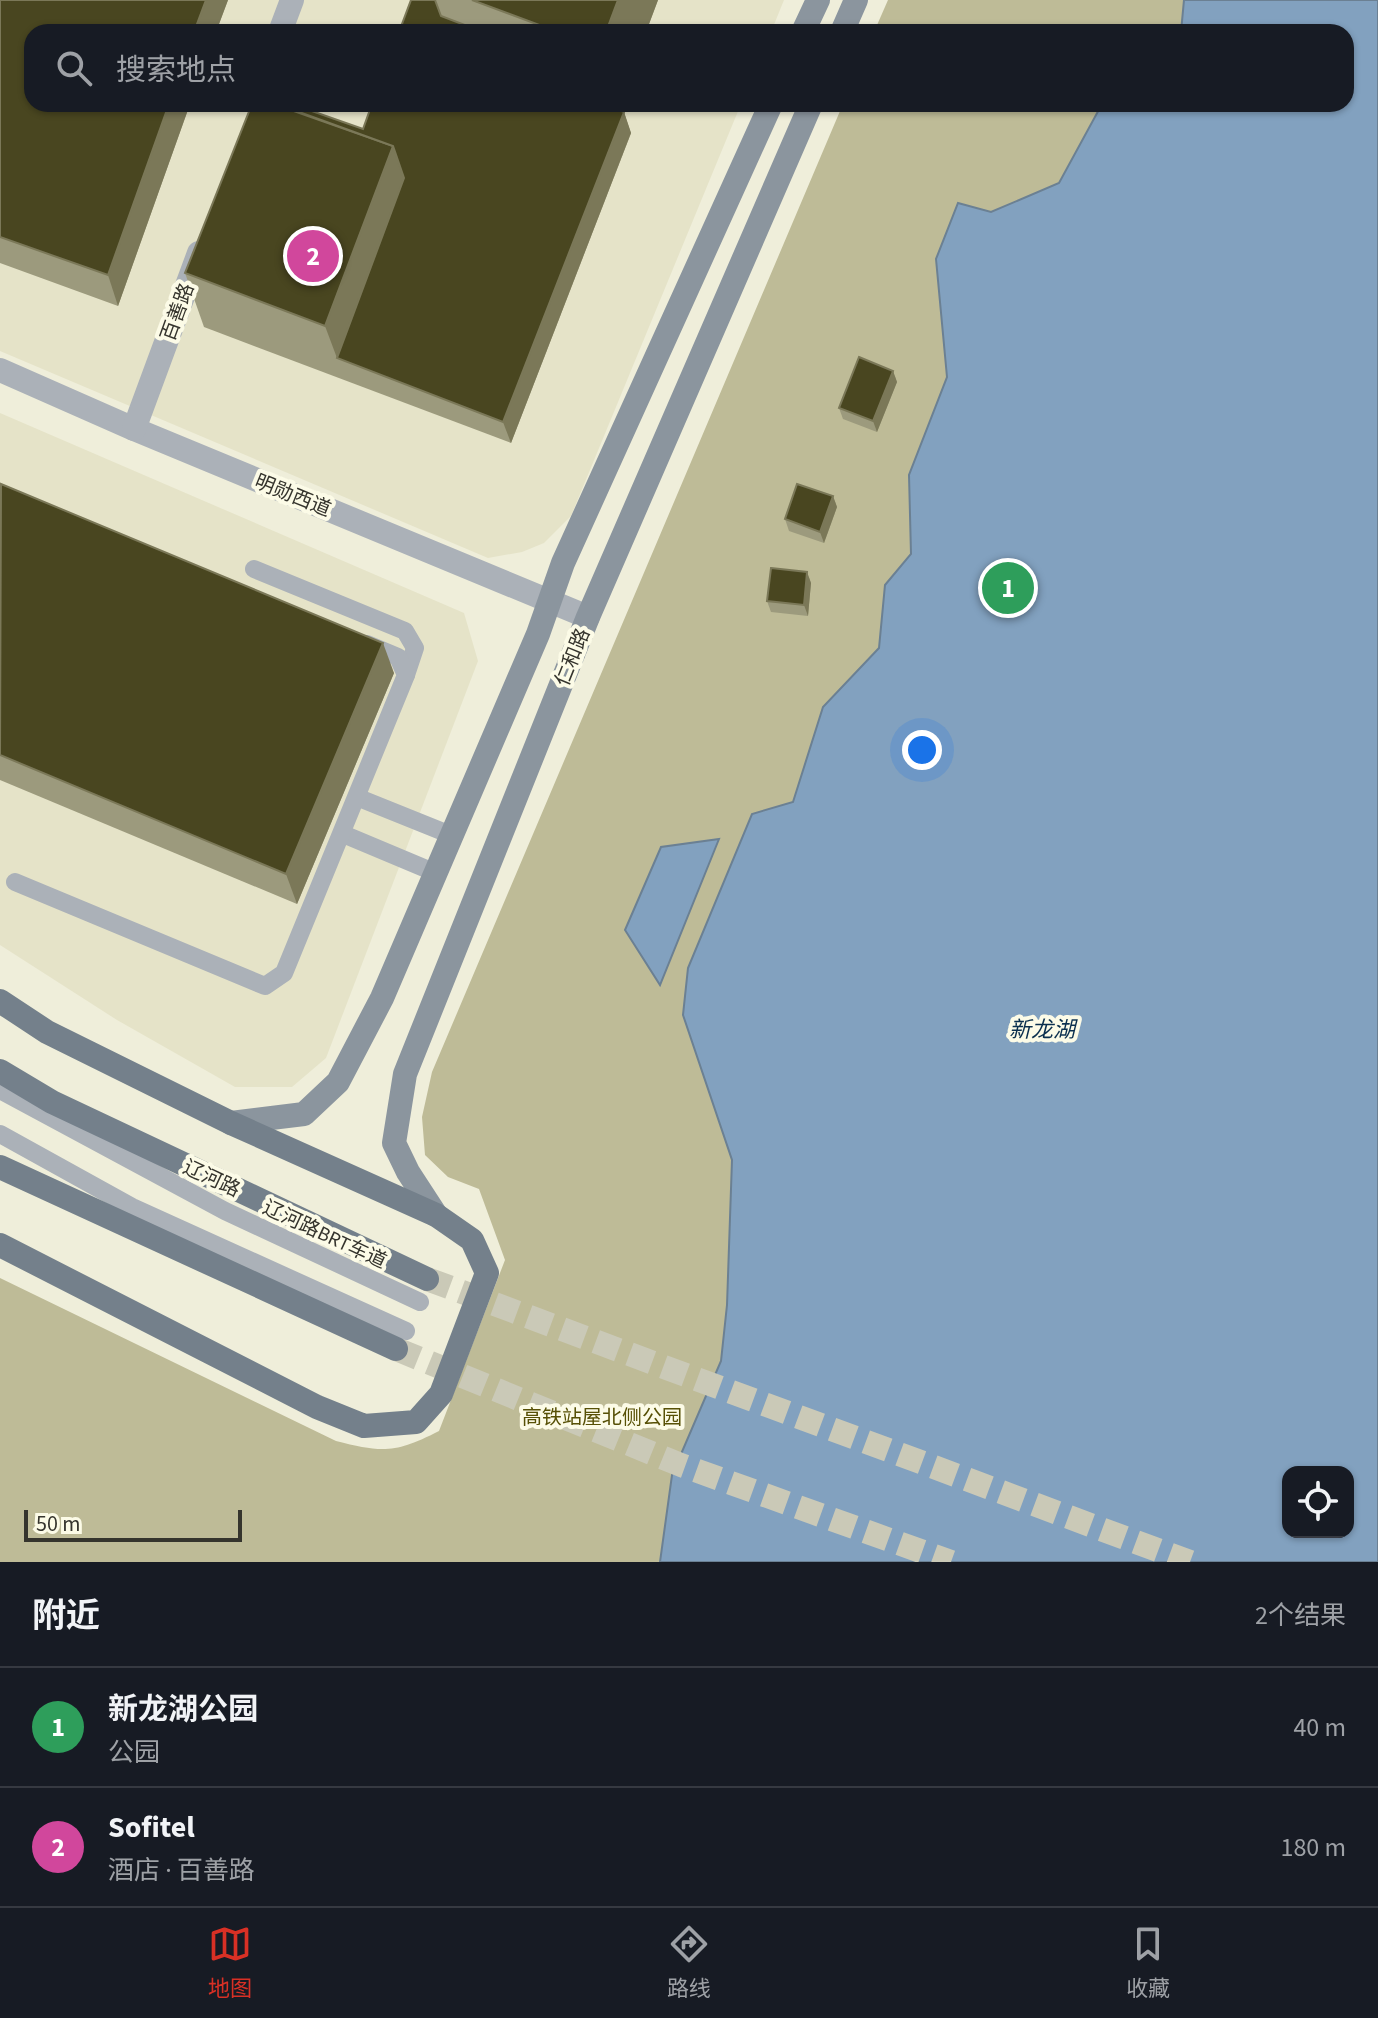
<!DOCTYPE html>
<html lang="zh">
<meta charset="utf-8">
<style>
:root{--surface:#171b24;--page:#242831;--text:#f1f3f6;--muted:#9ea1a6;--line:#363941;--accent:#d93025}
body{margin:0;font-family:"Source Sans 3","Noto Sans SC",sans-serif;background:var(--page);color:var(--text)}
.controls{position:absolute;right:24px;bottom:24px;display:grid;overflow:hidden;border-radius:16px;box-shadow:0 2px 6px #0004}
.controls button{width:72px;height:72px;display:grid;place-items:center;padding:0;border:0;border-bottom:2px solid var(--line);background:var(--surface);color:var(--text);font:40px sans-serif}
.scale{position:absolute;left:24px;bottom:20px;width:218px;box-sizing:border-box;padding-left:8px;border:4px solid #35342d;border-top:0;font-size:22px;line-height:28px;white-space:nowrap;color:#35342d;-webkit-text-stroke:6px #fcfbe7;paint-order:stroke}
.you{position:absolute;left:922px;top:750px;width:28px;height:28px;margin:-20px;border:6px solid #fff;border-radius:50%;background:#1a73e8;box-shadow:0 0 0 12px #1a73e833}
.badge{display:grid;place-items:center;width:52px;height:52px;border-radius:50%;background:var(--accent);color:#fff;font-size:26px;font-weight:700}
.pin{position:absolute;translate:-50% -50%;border:4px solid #fff;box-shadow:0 2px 8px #0006}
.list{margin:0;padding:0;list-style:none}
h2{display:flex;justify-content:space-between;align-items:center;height:104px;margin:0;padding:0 32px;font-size:34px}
h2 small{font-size:26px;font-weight:400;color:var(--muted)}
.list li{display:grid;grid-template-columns:52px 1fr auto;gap:24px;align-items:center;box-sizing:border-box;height:120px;padding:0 32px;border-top:2px solid var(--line)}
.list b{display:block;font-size:30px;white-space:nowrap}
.list p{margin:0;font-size:26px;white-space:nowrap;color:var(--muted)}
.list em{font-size:26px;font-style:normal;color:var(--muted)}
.icon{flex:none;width:44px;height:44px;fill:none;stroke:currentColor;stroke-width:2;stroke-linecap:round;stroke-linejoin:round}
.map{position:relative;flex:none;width:1378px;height:1562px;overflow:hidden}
.search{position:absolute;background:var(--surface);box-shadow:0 2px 6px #0004;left:24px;right:24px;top:24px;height:88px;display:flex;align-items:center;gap:20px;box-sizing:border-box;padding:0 28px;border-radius:24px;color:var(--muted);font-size:30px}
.sheet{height:344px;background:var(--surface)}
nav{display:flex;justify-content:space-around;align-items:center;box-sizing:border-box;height:112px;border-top:2px solid var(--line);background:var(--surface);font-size:22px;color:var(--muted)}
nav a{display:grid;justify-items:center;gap:4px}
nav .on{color:var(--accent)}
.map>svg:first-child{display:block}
.built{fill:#e5e3c8}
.green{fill:#bebb97;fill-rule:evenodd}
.water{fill:#82a1bf;stroke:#6b8093;stroke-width:2;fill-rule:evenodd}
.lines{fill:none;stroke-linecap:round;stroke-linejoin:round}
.primary-tunnel{stroke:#cac9b7;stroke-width:24;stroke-dasharray:24 12;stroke-linecap:butt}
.lane{stroke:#abb1b8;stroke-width:18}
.street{stroke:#abb1b8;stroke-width:24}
.secondary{stroke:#8b959e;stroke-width:24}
.primary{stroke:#74808b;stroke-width:24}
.wall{fill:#9c9a7d}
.shaded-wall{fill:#7b7858}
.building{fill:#494620;stroke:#7b7858;stroke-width:2}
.labels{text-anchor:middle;stroke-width:8;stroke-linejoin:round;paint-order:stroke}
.street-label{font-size:20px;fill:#35342d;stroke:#fcfbe7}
.park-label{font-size:20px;fill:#575006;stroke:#fcfbe7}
.water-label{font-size:22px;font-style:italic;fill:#0a2f4e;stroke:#fcfbe7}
</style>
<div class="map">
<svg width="1378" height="1562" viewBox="0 0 1378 1562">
<rect width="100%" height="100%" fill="#efeeda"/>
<g class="built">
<path d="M0,0h784l-13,32h-739v72h709l-170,412 -27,27 -22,9 -34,6 -488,-207z"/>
<path d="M0,413l464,200 14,48 -152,397 -34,29h-57l-118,-67 -117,-75z"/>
</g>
<path class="green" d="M888,0h490v1562h-1378v-284l336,163c47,12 60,12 103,-10l66,-171 -26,-71 -31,-12 -23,-22 -3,-38 10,-45 411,-968h503v-72h-472zM1288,1472h60v60h-60z"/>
<g class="water">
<path d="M1184,0h194v1562h-718l12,-87 49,-114 6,-56 5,-145 -49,-145 5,-47 64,-154 41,-12 30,-95 56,-59 6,-63 26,-31 -2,-79 38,-98 -11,-118 22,-56 33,9 68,-29 43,-79h244v-72h-165zM1288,1472h60v60h-60z"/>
<path d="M719,839l-59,146 -35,-55 36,-83z"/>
</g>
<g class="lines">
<g class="primary-tunnel">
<path d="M427,1279l763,283"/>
<path d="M396,1349l285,116 270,97"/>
</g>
<g class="lane">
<path d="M254,569l151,62 10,17 -9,27"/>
<path d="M359,798l92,37"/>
<path d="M343,834l93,39"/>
<path d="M15,882l250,104 19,-13 122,-298 -8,-18 -31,-13"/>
<path d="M0,1090l225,121 195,91"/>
<path d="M0,1134l132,73 274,124"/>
</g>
<g class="street">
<path d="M280,32l12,-32"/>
<path d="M0,370l134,59 454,188"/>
<path d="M134,429l65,-176"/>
</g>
<g class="secondary">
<path d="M803,32l15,-32"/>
<path d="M842,32l14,-32"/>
<path d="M231,1123l73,-9 34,-32 44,-84 156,-364 25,-71 208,-459"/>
<path d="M436,1215l-28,-43 -14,-29 11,-69 183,-457 223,-513"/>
</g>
<g class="primary">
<path d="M0,1001l47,31 184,91 205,92 36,25 15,33 -46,121 -25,28 -52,4 -47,-19 -317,-162"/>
<path d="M0,1071l52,31 375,177"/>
<path d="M0,1167l396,182"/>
</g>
</g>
<g class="wall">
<path d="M0,0h228l-12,32 -184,72h158l-72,202 -118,-43z"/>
<path d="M411,0h247l-12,32h-247z"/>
<path d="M617,109l7,3 7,21 -120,310 -307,-116 -19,-54 178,-144z"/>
<path d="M893,371l4,11 -20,50 -34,-13 -4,-11z"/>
<path d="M0,485l394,188 -97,231 -297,-124z"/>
<path d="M833,496l4,11 -13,36 -35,-12 -4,-12z"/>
<path d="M807,572l4,11 -3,33 -37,-4 -4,-11z"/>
</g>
<g class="shaded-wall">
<path d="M206,0h22l-12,32h-22z"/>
<path d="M618,0h40l-12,32h-40z"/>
<path d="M169,104h21l-72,202 -10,-31z"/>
<path d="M603,104h16l-9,20z"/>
<path d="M624,112l7,21 -120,310 -8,-21z"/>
<path d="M393,146l19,53 -75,159 -12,-32z"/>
<path d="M893,371l4,11 -20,50 -4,-11z"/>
<path d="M833,496l4,11 -13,36 -4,-11z"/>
<path d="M807,572l4,11 -3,33 -4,-11z"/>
<path d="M383,643l11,30 -97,231 -11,-30z"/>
</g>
<g class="building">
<path d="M0,0h206l-12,32h-162v72h137l-61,171 -108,-38z"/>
<path d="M411,0h24l6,16 42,16h-84z"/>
<path d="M472,0h146l-12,32h-48z"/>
<path d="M252,104h22l119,42 -68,180 -140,-53z"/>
<path d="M277,104h15l71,25 9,-25h233l19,8 -121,310 -166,-64 67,-180 -11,-32z"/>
<path d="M859,357l34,14 -20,50 -34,-13z"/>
<path d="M1,484l382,159 -97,231 -286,-119z"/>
<path d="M797,484l36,12 -13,36 -35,-13z"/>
<path d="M771,568l36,4 -3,33 -37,-4z"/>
</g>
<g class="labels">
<g class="street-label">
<text transform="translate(177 312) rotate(-70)" y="7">百善路</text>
<text transform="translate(293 495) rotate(22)" y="7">明勋西道</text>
<text transform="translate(572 657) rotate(-68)" y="7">仁和路</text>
<text transform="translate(212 1178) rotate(25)" y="7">辽河路</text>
<text transform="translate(325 1234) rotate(25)" y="7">辽河路BRT车道</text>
</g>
<g class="park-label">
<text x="602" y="1424">高铁站屋北侧公园</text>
</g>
<g class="water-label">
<text x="1042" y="1037">新龙湖</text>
</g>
</g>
</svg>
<div class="controls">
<button><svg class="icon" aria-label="locate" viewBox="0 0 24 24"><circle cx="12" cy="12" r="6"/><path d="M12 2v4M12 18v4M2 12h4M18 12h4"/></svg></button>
</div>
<div class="scale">50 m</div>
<div class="you"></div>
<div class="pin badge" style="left:1008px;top:588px;background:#2e9e5b">1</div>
<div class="pin badge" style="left:313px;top:256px;background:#d1479c">2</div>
<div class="search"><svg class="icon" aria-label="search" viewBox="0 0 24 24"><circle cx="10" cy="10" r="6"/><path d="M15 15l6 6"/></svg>搜索地点</div>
</div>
<section class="sheet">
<h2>附近<small>2个结果</small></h2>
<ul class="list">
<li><span class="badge" style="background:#2e9e5b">1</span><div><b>新龙湖公园</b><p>公园</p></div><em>40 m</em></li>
<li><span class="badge" style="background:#d1479c">2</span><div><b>Sofitel</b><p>酒店 · 百善路</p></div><em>180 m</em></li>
</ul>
</section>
<nav>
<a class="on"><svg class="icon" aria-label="map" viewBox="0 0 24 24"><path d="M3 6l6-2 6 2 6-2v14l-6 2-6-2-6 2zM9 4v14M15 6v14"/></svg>地图</a>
<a><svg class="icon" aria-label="directions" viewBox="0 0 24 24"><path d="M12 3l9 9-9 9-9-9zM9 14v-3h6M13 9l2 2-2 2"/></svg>路线</a>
<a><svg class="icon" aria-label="saved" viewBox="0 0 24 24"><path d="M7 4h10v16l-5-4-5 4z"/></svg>收藏</a>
</nav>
